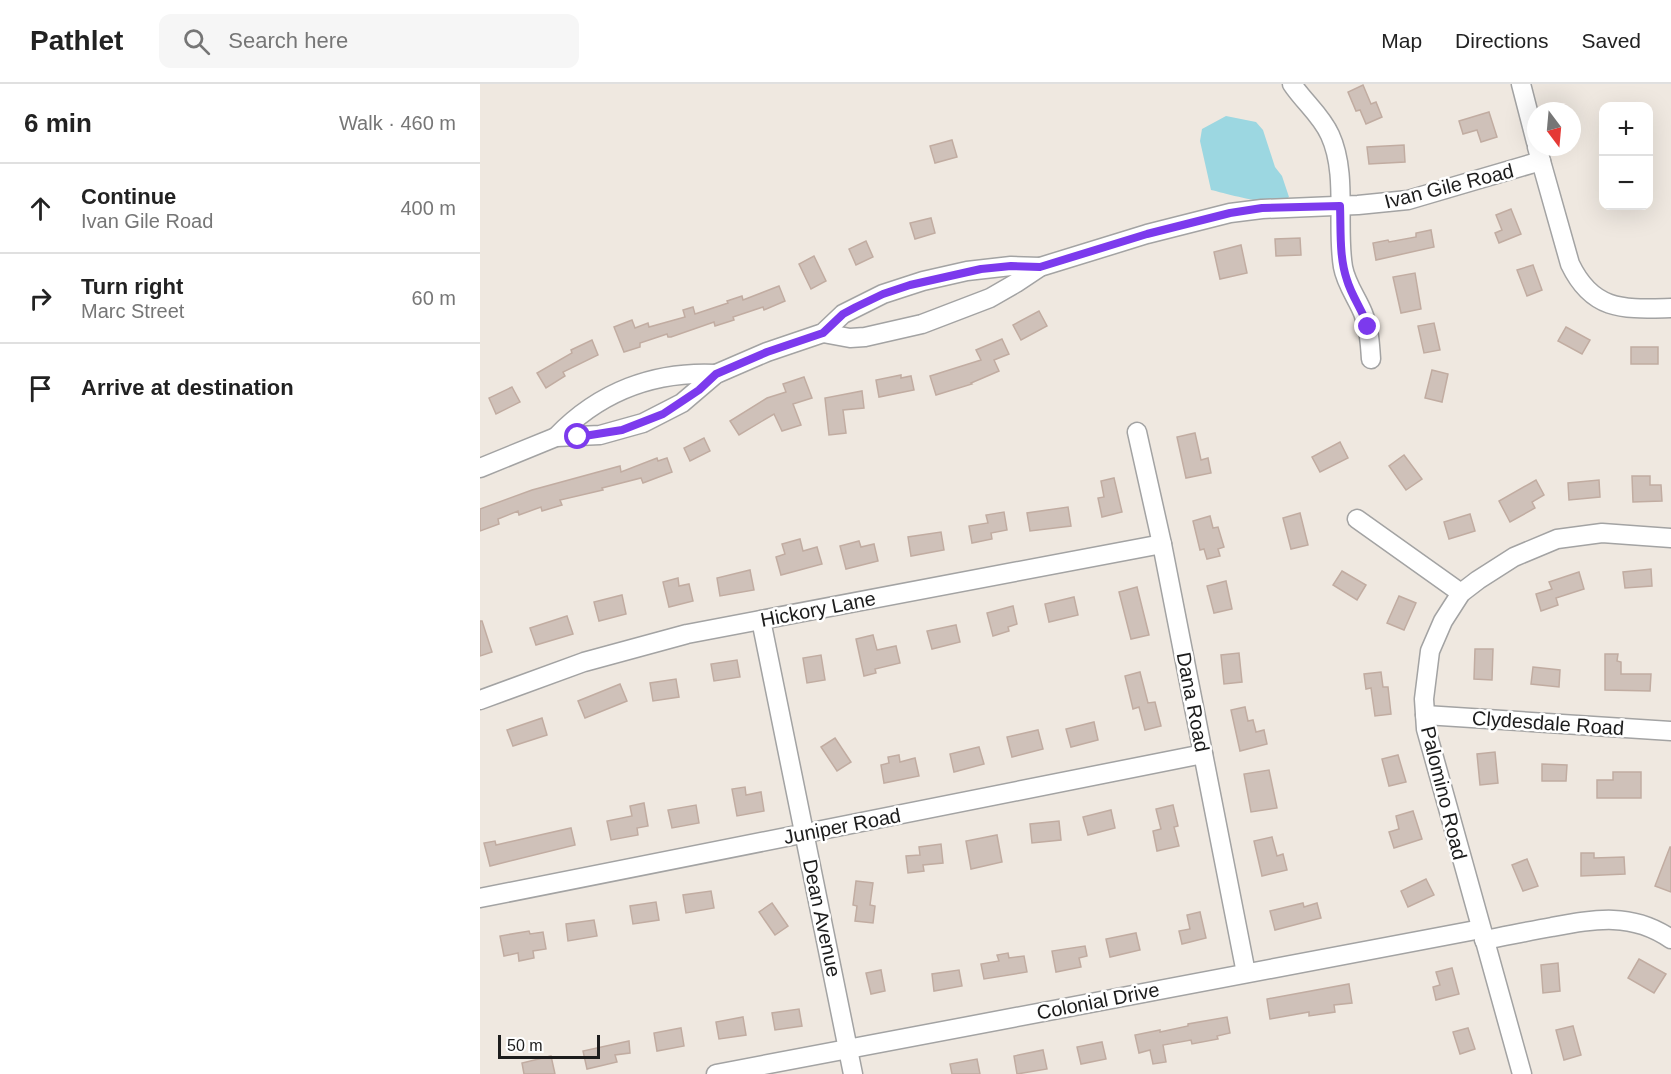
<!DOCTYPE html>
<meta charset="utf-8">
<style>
:root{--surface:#fff;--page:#f6f6f6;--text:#222;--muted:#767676;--line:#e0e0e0}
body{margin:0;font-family:Helvetica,sans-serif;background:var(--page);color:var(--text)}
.controls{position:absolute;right:18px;top:18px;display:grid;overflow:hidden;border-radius:12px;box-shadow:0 6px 24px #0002}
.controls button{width:54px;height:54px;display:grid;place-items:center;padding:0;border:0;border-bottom:2px solid var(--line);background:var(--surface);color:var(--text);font:30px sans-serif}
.compass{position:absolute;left:1047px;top:18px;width:54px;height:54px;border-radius:50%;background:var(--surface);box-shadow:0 6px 24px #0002;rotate:164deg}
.scale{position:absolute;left:18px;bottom:15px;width:102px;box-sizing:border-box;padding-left:6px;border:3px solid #1c1c1c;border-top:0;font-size:16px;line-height:21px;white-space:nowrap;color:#1c1c1c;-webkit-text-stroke:4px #fff;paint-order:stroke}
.stop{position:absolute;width:18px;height:18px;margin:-14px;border:4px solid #7c3aed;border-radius:50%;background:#fff}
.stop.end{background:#7c3aed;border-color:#fff;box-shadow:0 2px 6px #0008}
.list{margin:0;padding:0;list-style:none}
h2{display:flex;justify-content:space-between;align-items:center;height:78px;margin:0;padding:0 24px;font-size:26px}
h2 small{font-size:20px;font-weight:400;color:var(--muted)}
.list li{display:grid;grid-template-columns:39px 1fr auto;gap:18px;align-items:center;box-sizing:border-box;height:90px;padding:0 24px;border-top:2px solid var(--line)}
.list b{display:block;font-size:22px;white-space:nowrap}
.list p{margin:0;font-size:20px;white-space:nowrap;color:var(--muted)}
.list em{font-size:20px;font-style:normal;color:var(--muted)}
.icon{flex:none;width:33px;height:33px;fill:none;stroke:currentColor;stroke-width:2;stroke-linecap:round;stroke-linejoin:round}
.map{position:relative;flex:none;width:1191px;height:990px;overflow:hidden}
header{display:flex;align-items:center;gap:36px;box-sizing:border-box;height:84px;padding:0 30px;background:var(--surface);border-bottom:2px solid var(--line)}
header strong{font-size:28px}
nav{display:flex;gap:33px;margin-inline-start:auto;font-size:21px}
.search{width:420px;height:54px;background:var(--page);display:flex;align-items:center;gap:15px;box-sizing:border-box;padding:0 21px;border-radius:12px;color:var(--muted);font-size:22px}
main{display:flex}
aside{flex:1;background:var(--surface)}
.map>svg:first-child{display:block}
.water{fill:#9cd7e1}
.building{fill:#cfc1b9;stroke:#c1aca1;stroke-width:1.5}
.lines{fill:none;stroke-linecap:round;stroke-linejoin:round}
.minor-casing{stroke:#a3a3a3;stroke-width:21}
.minor{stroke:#fff;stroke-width:18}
.route{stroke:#7c3aed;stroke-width:8}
.labels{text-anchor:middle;stroke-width:5;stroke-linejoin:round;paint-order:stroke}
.street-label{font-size:20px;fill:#1c1c1c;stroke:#fff}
</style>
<header>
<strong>Pathlet</strong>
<div class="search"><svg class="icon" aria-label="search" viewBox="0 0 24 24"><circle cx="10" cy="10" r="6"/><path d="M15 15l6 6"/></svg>Search here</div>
<nav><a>Map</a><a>Directions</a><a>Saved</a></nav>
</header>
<main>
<aside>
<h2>6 min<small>Walk · 460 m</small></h2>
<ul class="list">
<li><svg class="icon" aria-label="ahead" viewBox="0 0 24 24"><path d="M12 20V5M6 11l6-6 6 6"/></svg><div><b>Continue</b><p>Ivan Gile Road</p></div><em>400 m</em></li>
<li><svg class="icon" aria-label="right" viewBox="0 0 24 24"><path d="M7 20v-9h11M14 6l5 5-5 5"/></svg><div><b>Turn right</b><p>Marc Street</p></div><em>60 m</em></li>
<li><svg class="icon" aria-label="arrive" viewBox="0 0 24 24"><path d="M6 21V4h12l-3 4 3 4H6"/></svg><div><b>Arrive at destination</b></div></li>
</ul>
</aside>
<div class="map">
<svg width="1191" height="990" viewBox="0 0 1191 990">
<rect width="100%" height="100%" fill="#efe8e0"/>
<path class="water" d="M746,32l30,6 7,8 12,37 7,9 7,21c-14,12 -60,-3 -78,-7l-11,-49 2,-12z"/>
<g class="building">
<path d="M883,1l8,19 5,-2 6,15 -16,7 -6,-14 -4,1 -8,-19z"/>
<path d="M1009,28l8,25 -16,5 -4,-12 -14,4 -4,-13z"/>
<path d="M472,56l5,17 -22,6 -5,-17z"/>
<path d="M924,61l1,17 -36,2 -2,-17z"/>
<path d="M1031,125l10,25 -22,9 -4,-10 7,-3 -6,-15z"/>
<path d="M451,134l4,15 -20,6 -5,-16z"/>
<path d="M951,146l3,17 -58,13 -3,-17 15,-3 1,2 27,-5v-4z"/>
<path d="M820,154l1,17 -25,1 -1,-17z"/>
<path d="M386,157l7,16 -17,8 -7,-16z"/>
<path d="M761,161l6,28 -27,6 -6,-27z"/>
<path d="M334,172l12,25 -15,8 -12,-25z"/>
<path d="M1053,181l9,25 -15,6 -10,-26z"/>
<path d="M935,189l6,36 -20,4 -8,-36z"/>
<path d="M299,202l6,15 -21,9 -1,-3 -30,10 1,3 -19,6 -1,-4 -43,15h-3l-1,-3 -27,9v4l-16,5 -10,-25 18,-7 3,8 13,-5 1,4 36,-10 -2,-7 10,-3 2,7 33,-11 -1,-2 15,-5 1,4z"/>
<path d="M559,227l8,15 -26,14 -8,-15z"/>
<path d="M954,239l6,27 -16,3 -6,-27z"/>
<path d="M1086,243l24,13 -8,14 -24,-13z"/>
<path d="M522,255l7,15 -15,6 5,11 -28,12 1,1 -36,11 -6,-19 51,-16 -5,-10z"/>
<path d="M112,256l6,15 -35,17 2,4 -19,12 -9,-15 35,-20 -1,-3z"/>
<rect x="1151" y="263" width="27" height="17"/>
<path d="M952,286l16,4 -6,28 -17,-4z"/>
<path d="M421,291v3l10,-2 3,14 -35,7 -3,-17z"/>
<path d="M324,293l8,21 -19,6 8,21 -19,6 -8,-17 -35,21 -9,-14 37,-23 19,-6 -3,-8z"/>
<path d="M32,303l8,15 -24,12 -7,-16z"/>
<path d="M382,307l2,17 -21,2 3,23 -17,2 -4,-37z"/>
<path d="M715,349l6,27 7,-2 3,15 -25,5 -9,-41z"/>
<path d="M224,354l6,13 -20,10 -6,-13z"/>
<path d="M860,358l8,16 -28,14 -8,-15z"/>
<path d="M924,371l18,24 -16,11 -17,-24z"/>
<path d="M177,374l1,3 9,-3 5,14 -29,11 -2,-5 -39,10 1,2 -43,10 2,5 -20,6 -1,-4 -22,8 -1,-4 -20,8 1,5 -19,7v-22l52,-19 88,-24 1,6z"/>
<path d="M1152,392h18v9h11l1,16 -29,1z"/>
<path d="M634,394l8,34 -20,5 -4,-19 6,-1 -3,-16z"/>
<path d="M1056,396l8,15 -12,7 3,6 -25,14 -11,-21z"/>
<path d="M1119,396l1,17 -31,3 -1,-17z"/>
<path d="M588,423l3,19 -41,5 -3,-18z"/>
<path d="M524,428l3,18 -16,3 1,6 -20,4 -3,-17 19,-3 -2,-8z"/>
<path d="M820,429l8,32 -17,4 -8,-31z"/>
<path d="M990,430l5,17 -26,8 -5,-17z"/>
<path d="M730,432l3,12 5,-1 6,20 -6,2 2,7 -13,3 -3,-10 -4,1 -7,-29z"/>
<path d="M461,448l3,18 -33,6 -3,-19z"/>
<path d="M320,455l3,12 14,-4 5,17 -41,11 -5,-18 9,-3 -3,-10z"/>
<path d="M379,457l2,6 13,-3 4,17 -32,8 -6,-23z"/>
<path d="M1171,485l1,17 -27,2 -2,-16z"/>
<path d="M270,486l4,20 -34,6 -3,-18z"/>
<path d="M862,487l24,14 -9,15 -24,-15z"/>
<path d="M1099,488l5,17 -28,9 2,7 -17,6 -5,-17 16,-5 -3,-7z"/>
<path d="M198,494l1,8 10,-2 4,17 -24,6 -6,-25z"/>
<path d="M746,497l6,28 -18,4 -7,-27z"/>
<path d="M657,503l12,48 -18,4 -12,-47z"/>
<path d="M142,511l4,19 -27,7 -5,-19z"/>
<path d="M919,512l17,7 -12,27 -17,-7z"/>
<path d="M594,513l4,18 -29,7 -4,-18z"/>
<path d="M533,522l4,18 -9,3 1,4 -16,5 -6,-23z"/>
<path d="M87,532l6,18 -37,11 -6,-17z"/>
<path d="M0,537h2l10,31 -12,4z"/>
<path d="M476,541l4,17 -28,7 -5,-18z"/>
<path d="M393,551l4,15 19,-4 4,17 -25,6 1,4 -12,3 -8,-37z"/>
<path d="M995,565h18l-1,31 -18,-1z"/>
<path d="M759,569l3,29 -18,2 -3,-29z"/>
<path d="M1125,570h13l-1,7 4,1v12h30l-1,17 -45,-1z"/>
<path d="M341,571l4,25 -18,3 -4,-25z"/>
<path d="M257,576l3,17 -26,4 -3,-17z"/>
<path d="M1053,583l27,3 -1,17 -28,-3z"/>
<path d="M660,588l8,31 7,-1 6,24 -16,4 -6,-23 -6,2 -8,-33z"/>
<path d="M901,588l2,15h5l3,27 -16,2 -4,-28 -5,1 -2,-15z"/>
<path d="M196,595l3,18 -26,4 -3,-18z"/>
<path d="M140,600l7,17 -42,17 -7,-17z"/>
<path d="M765,623l3,14 5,-1 3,12 8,-2 3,14 -27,7 -9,-41z"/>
<path d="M62,634l5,17 -34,11 -6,-16z"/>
<path d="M614,638l4,18 -27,7 -5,-18z"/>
<path d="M558,646l5,19 -31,8 -5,-20z"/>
<path d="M355,654l16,24 -14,9 -16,-24z"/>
<path d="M499,663l5,17 -30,8 -4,-18z"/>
<path d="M1015,668l3,31 -18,2 -3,-31z"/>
<path d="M419,671l1,7 15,-4 4,18 -35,7 -3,-18 8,-2 -1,-6z"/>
<path d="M918,671l8,27 -17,4 -7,-27z"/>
<path d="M1062,680l25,1 -1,16h-24z"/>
<path d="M789,686l8,38 -26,4 -7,-38z"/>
<path d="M1133,688h28v26h-44v-18h16z"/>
<path d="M265,703l1,8 15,-3 3,19 -27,5 -5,-27z"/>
<path d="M164,719l4,23 -11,2 1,7 -27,5 -4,-19 25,-5 -2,-10z"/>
<path d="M216,721l3,18 -27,5 -4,-18z"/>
<path d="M693,721l5,21 -4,1 5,19 -22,5 -4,-20 8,-2 -5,-20z"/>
<path d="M631,726l4,18 -27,7 -5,-18z"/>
<path d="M933,727l9,28 -28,9 -5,-16 10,-3 -3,-13z"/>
<path d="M579,737l2,19 -29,3 -2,-19z"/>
<path d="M91,744l4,17 -85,21 -6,-23 11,-2 1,4z"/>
<path d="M517,751l5,27 -31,7 -5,-28z"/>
<path d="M792,753l5,19 6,-2 4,16 -25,6 -8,-35z"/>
<path d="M461,760l2,19 -20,2 1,6 -16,2 -2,-17 14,-1 -1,-8z"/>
<path d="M1190,763h1v45l-16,-6z"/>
<path d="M1101,769h13v5l30,-1 1,17 -44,2z"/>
<path d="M1047,775l11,27 -15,5 -11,-26z"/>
<path d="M946,795l8,16 -26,12 -7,-16z"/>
<path d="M376,797l17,2 -3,22 5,1 -2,17 -18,-2 2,-15 -4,-1z"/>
<path d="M231,807l3,17 -28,5 -3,-18z"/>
<path d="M176,818l3,18 -26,4 -3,-18z"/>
<path d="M292,819l16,23 -13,9 -16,-23z"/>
<path d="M823,819l1,4 13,-4 4,15 -46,12 -5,-19z"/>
<path d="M720,828l6,26 -24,6 -3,-13 11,-2 -3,-14z"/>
<path d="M114,836l3,16 -29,5 -2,-17z"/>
<path d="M49,847l1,3 13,-2 3,17 -13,2 1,7 -15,3 -1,-8 -14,3 -4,-20z"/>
<path d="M656,849l4,17 -30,7 -4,-18z"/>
<path d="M605,862l2,10 -8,2 2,9 -25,5 -4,-21z"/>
<path d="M528,869l1,5 15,-2 3,16 -43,7 -3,-15 18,-3 -2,-6z"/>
<path d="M1159,875l27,15 -12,19 -26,-15z"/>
<path d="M1078,879l2,28 -17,2 -2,-28z"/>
<path d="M972,884l7,26 -23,6 -3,-13 7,-2 -4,-13z"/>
<path d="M401,886l4,21 -14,3 -5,-21z"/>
<path d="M479,886l3,16 -28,5 -2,-17z"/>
<path d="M869,900l3,19 -18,2 1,7 -26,4v-4l-39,7 -3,-20z"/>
<path d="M319,925l3,17 -27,4 -3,-17z"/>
<path d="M263,933l3,18 -27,4 -3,-17z"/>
<path d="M747,933l3,16 -13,3 1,3 -26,5 -1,-4 -28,5 3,17 -13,2 -3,-14 -11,3 -4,-18 25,-5v2l28,-6v-2z"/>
<path d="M1093,942l8,29 -17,5 -8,-30z"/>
<path d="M201,944l3,18 -27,5 -3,-18z"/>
<path d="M988,944l7,21 -15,5 -7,-22z"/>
<path d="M149,957l1,12 -15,2 2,7 -30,7 -4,-18z"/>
<path d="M622,958l4,17 -25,5 -4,-17z"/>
<path d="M563,966l4,19 -30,5 -3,-18z"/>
<path d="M71,972l4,18h-31l-2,-11z"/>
<path d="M497,975l3,15h-28l-2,-10z"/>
</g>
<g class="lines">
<g class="minor-casing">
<g id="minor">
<path d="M812,0c12,18 29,31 38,51 18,39 6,91 13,132 3,17 14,31 20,46 6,15 7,30 8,46"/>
<path d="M1041,0l15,58"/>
<path d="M1057,63l33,117c23,48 54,45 101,44"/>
<path d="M343,249l27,5 15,-1 57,-13 68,-26 26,-15 24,-16 107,-33 83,-21 32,-4 96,-4 50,-5 133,-39"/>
<path d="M657,348l25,112 84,429"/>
<path d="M76,353c43,-45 98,-66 160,-63"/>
<path d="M0,384l76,-31 44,-2 43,-12 39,-20 34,-29 51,-22 56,-19 20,-19 40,-20 40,-13 44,-10 44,-5 29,1"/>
<path d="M877,435l104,74"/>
<path d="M281,536l92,454"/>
<path d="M0,616l104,-38 103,-28 475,-90"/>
<path d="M945,631l246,16"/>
<path d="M0,814l723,-144"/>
<path d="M1004,856c22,-4 45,-9 68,-13 43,-8 80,-15 119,12"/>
<path d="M236,990l765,-145"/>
<path d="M1042,990l-96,-345 -2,-30 6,-48 13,-30 18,-28 17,-13 36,-23 43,-18 45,-6 69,5"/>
</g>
</g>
<use href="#minor" class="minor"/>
</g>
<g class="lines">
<path class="route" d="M98,353l44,-7 41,-16 36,-24 17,-16 51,-22 56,-19 20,-19 13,-7 27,-13 27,-9 71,-16 30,-3 29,1 107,-33 83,-21 32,-5 78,-2c1,24 -1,51 7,74 5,17 16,31 21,47"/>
</g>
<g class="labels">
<g class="street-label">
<text transform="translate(969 102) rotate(-14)" y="7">Ivan Gile Road</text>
<text transform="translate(338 525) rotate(-11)" y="7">Hickory Lane</text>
<text transform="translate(713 618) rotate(79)" y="7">Dana Road</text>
<text transform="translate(1068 639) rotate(4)" y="7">Clydesdale Road</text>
<text transform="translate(964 709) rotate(76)" y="7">Palomino Road</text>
<text transform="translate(362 742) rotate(-11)" y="7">Juniper Road</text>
<text transform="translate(342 834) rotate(78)" y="7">Dean Avenue</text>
<text transform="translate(618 917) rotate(-11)" y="7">Colonial Drive</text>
</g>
</g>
</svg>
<div class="controls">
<button>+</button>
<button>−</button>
</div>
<svg class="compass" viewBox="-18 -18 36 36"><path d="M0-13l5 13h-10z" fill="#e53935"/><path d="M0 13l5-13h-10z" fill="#767676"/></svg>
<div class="scale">50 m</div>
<div class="stop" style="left:98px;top:353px"></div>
<div class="stop end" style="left:888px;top:243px"></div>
</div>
</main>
